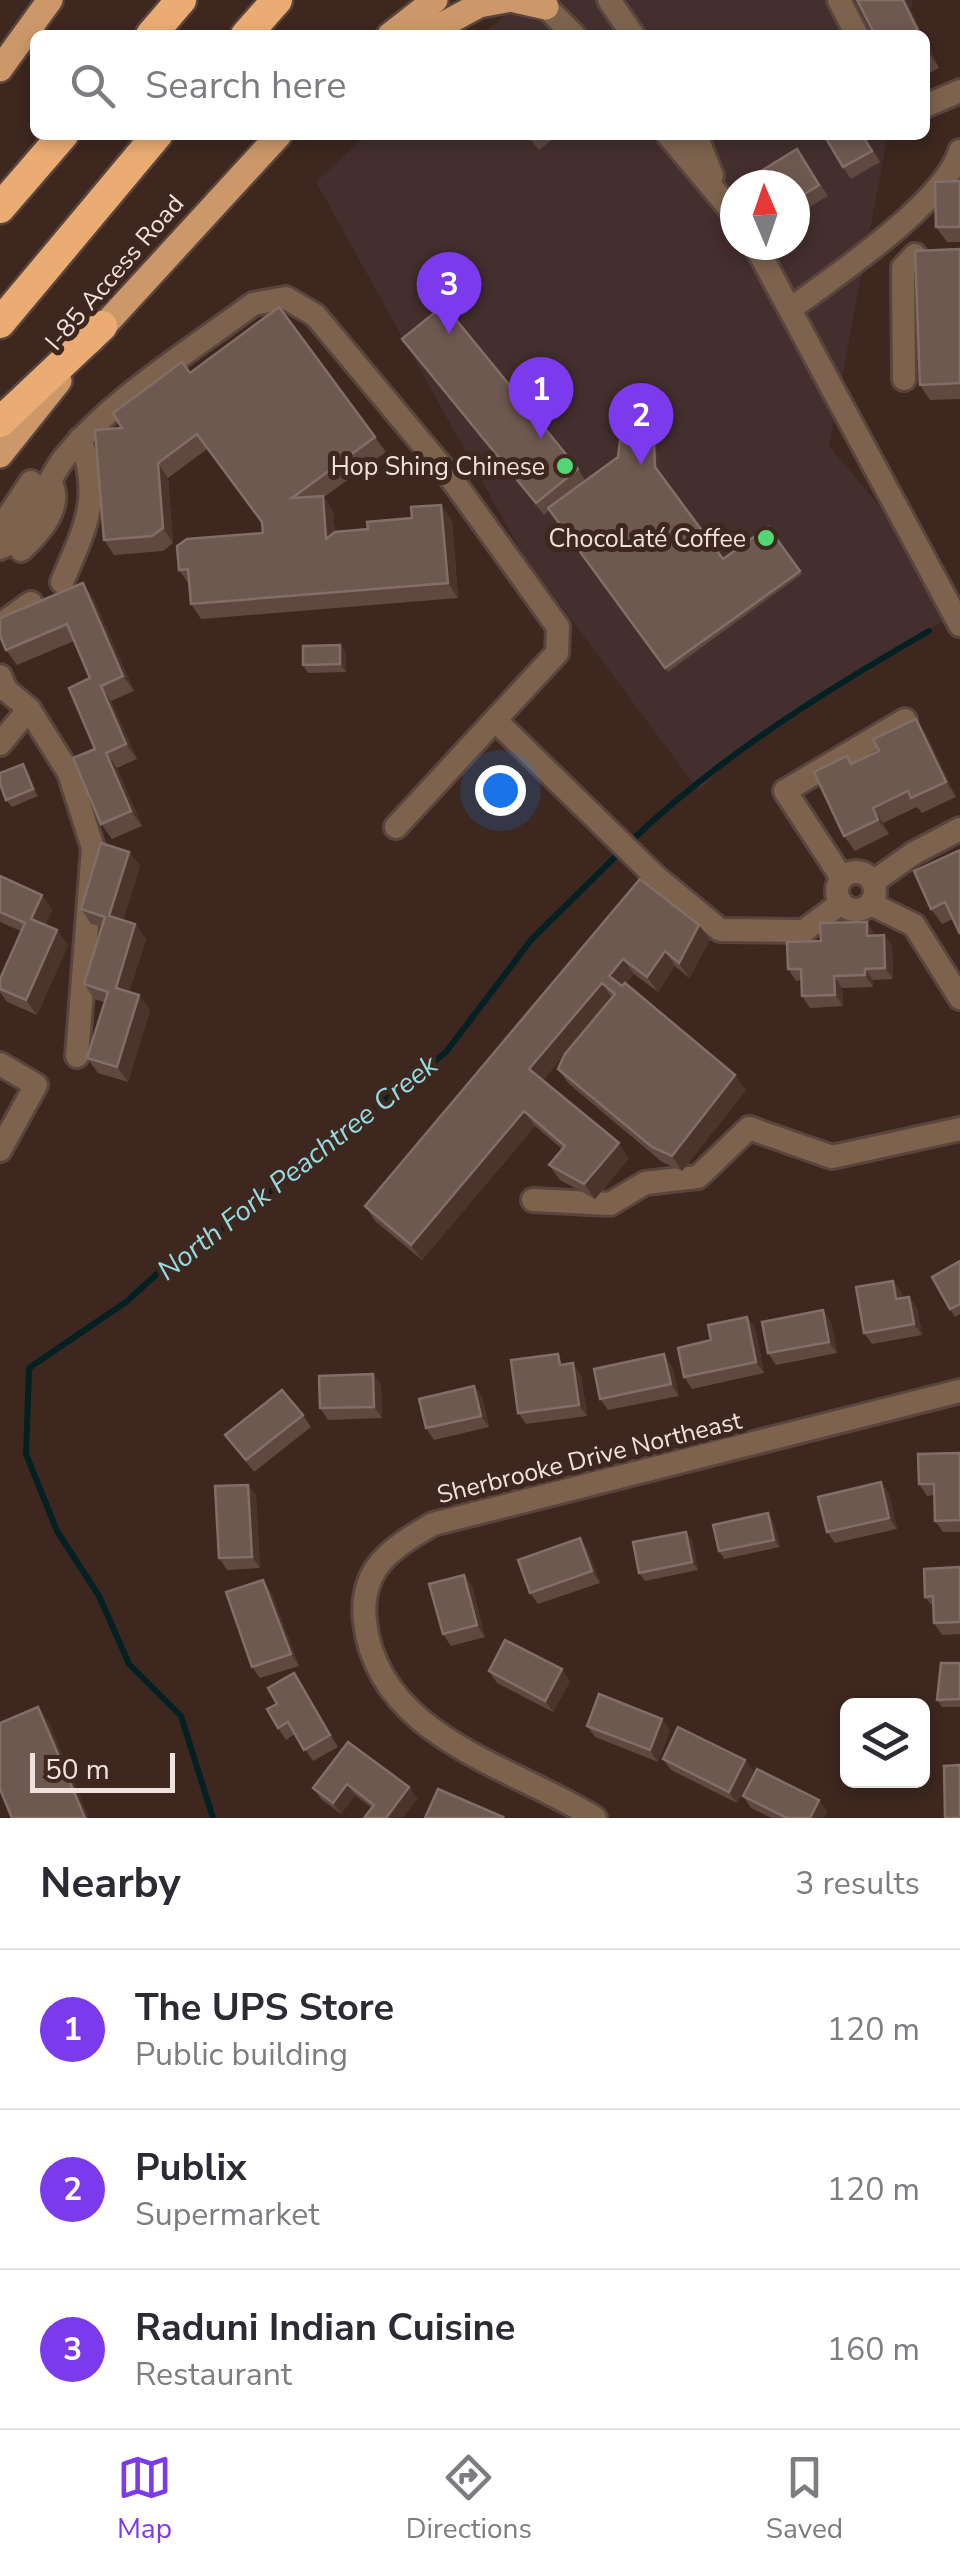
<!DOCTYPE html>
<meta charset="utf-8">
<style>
:root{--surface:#fff;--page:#f2f2f3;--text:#2b2b33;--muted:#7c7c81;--line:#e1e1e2;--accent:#7c3aed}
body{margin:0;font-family:"Nunito Sans",sans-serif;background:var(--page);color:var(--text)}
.controls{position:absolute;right:30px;bottom:30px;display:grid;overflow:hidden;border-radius:15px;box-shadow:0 5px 15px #0003}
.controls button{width:90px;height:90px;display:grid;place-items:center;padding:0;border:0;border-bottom:2px solid var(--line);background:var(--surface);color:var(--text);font:50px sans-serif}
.compass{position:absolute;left:720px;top:170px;width:90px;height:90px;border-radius:50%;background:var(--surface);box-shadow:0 5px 15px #0003;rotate:358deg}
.scale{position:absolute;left:30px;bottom:25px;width:145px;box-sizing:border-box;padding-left:10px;border:5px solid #efe1db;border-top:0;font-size:28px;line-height:35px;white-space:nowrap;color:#efe1db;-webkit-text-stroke:8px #3d271f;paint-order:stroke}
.you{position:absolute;left:500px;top:790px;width:35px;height:35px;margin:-25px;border:8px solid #fff;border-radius:50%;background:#1a73e8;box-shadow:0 0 0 15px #1a73e833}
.badge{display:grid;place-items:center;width:65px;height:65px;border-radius:50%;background:var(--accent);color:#fff;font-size:32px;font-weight:700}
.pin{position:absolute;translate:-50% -82px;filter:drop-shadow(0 2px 5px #0008)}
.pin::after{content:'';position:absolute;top:52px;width:35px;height:30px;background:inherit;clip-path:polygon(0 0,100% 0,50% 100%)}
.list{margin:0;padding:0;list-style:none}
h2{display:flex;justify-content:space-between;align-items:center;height:130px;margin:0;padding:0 40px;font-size:42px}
h2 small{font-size:32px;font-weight:400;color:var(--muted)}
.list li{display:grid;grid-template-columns:65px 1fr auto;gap:30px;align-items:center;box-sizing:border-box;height:160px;padding:0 40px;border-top:2px solid var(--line)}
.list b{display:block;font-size:38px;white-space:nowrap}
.list p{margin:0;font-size:32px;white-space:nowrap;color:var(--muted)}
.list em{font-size:32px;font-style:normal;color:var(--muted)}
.icon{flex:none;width:55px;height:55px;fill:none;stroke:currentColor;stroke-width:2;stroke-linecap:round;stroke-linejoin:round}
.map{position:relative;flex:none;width:960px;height:1818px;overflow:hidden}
.search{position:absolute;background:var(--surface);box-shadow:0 5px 15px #0003;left:30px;right:30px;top:30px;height:110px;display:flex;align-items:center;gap:25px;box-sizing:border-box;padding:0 35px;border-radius:15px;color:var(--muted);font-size:38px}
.sheet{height:610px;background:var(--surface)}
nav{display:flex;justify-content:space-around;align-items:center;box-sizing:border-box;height:140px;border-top:2px solid var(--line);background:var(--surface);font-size:28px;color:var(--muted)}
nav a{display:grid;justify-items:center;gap:5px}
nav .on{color:var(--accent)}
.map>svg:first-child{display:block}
.commercial{fill:#432f2d;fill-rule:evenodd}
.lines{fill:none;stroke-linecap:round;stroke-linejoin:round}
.stream{stroke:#032023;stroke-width:6}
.minor-casing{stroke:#59453d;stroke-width:28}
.major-casing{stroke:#59453d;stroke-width:30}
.highway-casing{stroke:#59453d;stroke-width:35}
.minor{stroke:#7d634d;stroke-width:22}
.major{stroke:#cc9869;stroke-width:25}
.highway{stroke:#ebac74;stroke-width:30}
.wall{fill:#5f4840}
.shaded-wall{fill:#4b342c}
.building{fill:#6e5950;stroke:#826e66;stroke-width:2.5}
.poi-dot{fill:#52d673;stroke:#3d271f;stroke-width:4}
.labels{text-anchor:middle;stroke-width:10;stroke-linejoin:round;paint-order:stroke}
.street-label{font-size:25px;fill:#efe1db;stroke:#3d271f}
.poi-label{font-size:25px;fill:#efe1db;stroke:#3d271f;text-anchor:end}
.water-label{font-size:28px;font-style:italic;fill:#92dce2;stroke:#3d271f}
</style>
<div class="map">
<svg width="960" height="1818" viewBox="0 0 960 1818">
<rect width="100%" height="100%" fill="#3d271f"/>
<g class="commercial">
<path d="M523,0h390l-7,35h-424z"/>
<path d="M366,135h522l-59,311 81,96 36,77 -203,128 -44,44 -176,-236 -207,-373zM735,185h60v60h-60z"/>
</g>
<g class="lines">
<g class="stream">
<path d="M629,843c88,-85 194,-151 300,-212"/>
<path d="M213,1818l-32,-102 -52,-52 -30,-68 -42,-65 -31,-77 3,-86 97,-66 43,-39 26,-12 251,-199 85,-112 89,-88"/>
</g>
<g class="minor-casing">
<g id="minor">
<path d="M539,0l35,35"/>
<path d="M609,0l24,35"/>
<path d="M839,0l18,35"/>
<path d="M925,106l35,-15"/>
<path d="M668,135l67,80"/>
<path d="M696,135l16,41"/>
<path d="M755,245l205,380"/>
<path d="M793,307c44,-32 152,-105 167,-156"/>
<path d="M904,379l-1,-111 12,-13"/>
<path d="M0,529l31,-47"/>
<path d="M0,548c33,-12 43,-66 66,-92 50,-60 124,-105 187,-152l33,-6 29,17 136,163 107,149 -1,26 -161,174"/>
<path d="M21,550c17,-16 42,-42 30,-66"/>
<path d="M62,582c23,-54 41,-85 18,-143"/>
<path d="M0,625l31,-22"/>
<path d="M0,676l6,14 23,19 40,64 24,75 -16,208"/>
<path d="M495,720l161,157 64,53 84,1 37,-28"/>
<path d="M0,744l29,-35"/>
<circle cx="856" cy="891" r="19"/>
<path d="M842,878l-57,-87 120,-71"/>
<path d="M873,882l41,-29 46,-24"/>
<path d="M871,904l43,21 46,73"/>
<path d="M0,1064l36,21 -36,65"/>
<path d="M533,1200l77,4 35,-21 53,-6 51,-49 83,29 128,-28"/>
<path d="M595,1818c-83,-52 -217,-81 -230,-196 -6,-53 25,-73 68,-98l527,-133"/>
</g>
</g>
<g class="major-casing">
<g id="major">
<path d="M515,0l31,7"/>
<path d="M390,35l45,-35"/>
<path d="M424,35l55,-30 27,-5"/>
<path d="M0,69l50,-69"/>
<path d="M90,341l189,-206"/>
<path d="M0,455l59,-74"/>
</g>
</g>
<g class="highway-casing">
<g id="highway">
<path d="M151,35l30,-35"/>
<path d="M246,35l31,-35"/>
<path d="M0,208l63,-73"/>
<path d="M0,323l157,-188"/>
<path d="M0,422l102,-96"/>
</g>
</g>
<use href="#minor" class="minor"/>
<use href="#major" class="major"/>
<use href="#highway" class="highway"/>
</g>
<g class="wall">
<path d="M925,38l14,30 -14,7z"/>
<path d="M527,135h31l-19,15z"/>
<path d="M864,135l16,27 -29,17 -8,-12z"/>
<path d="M805,160l23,36 -33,20v-31z"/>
<path d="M960,181v61h-13l-11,-15z"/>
<path d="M960,249v150l-30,1 -10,-15z"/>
<path d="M279,307l107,145 -62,45 9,14 2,21 117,-12 6,78 -257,21 -10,-15 -2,-20 -10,-14 84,-37 -1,-10 -55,-74 -39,29 5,65 -10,8 -49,4 -10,-15 18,-112 68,-55z"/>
<path d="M402,339l176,130 7,11 72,-34 1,25 65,88 77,12 2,3 -134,98 -119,-162 -5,5z"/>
<path d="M93,598l41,93 -23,10 26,58 -20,9 25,58 -30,13 -11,-15 -11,-146 -16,-37 -57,24 -11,-15z"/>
<path d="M340,645l6,8v19l-38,1 -5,-8z"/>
<path d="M926,734l30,63 -34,16 -5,-6 -34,16 6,11 -34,17 -11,-15 8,-72z"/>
<path d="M28,771l10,25 -26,11 -6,-7z"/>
<path d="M960,850l-7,69 -11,5 -11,-15z"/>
<path d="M129,852l11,14 -17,54 12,4 11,15 -17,53 10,3 11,15 -22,72 -30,-9 -11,-15 17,-56 -10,-3 -10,-15 18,-57 -11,-3 -10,-15z"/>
<path d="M0,876l42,19 10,15 -7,15 12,5 11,15 -31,70 -30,-13 -7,-10v-13l21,-48 -21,-9z"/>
<path d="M640,879l59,46 11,15 -21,38 -14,-12 -17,26 -24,-18 -8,9 120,107 -64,81 -20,-9 -93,-78 -11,-15 54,-71 -69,82 86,78 -34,41 -35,-19 -11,-15 13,-16 -27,-23 -113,134 -47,-39 -10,-15z"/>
<path d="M875,934v1h9l8,11 1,33 -20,1v7l-31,1 1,18 -33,2 -8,-12 -1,-16 -5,1 -8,-12 33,-28z"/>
<path d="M960,1261v53l-5,3 -5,-8z"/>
<path d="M893,1281l8,11 1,6 15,10 5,27 -50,9 -8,-11z"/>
<path d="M823,1310l8,12 6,31 -61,12 -8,-12z"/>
<path d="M747,1317l8,11 9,45 -72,16 -8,-12 27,-37z"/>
<path d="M566,1364l15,11 6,41 -61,8 -8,-11z"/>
<path d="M672,1366l7,30 -71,14 -8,-11z"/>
<path d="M373,1374l8,11 1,33 -54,2 -8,-12z"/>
<path d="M474,1386l8,11 7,30 -55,13 -8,-12z"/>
<path d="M303,1415l8,12 -57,45 -29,-37z"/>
<path d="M960,1453v79h-17l-8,-11 -1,-26 -7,1 -8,-12z"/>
<path d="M881,1482l8,12 8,35 -62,14 -8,-11z"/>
<path d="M248,1485l8,11 4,72 -33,2 -8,-12z"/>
<path d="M773,1521l7,26 -56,12 -5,-8z"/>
<path d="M692,1540l6,30 -53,11 -6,-8z"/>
<path d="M588,1550l12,33 -62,21 -8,-11z"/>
<path d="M960,1567v67l-18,1 -8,-12v-15l-9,-11z"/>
<path d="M464,1575l8,11 13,51 -34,9 -8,-12z"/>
<path d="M271,1592l28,74 -39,12 -8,-11z"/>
<path d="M960,1663v44h-18l-5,-7z"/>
<path d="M489,1671l81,10 -17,31 -56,-29z"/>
<path d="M294,1673l44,74 -25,14 -18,-27 -9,6 -8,-12 -1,-24z"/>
<path d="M587,1726l83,4 -12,32 -63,-25z"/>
<path d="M348,1742l61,45 8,12 -15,19h-38l8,-10 -17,-13 -14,19 -20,-15 -8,-11z"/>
<path d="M663,1759l82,1 8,11 -16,32 -66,-33z"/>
<path d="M743,1796l84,15 -3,7h-52l-21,-10z"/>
</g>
<g class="shaded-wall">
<path d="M903,0h3l17,35h-3z"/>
<path d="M925,38l14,30 -10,-15 -4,-8z"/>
<path d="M654,442l3,4 1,25 -3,-4z"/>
<path d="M158,463l10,15 5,65 -10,-15z"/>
<path d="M323,496l10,15 4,43 -11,-15z"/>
<path d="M441,505l11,15 6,78 -10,-15z"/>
<path d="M83,583l10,15 41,93 -11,-15z"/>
<path d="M340,645l6,8v19l-6,-8z"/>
<path d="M101,686l10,15 26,58 -11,-15z"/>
<path d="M916,719l10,15 30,63 -10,-15z"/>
<path d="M106,753l11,15 25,58 -11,-15z"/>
<path d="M23,764l5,7 10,25 -5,-7z"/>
<path d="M873,808l10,15 6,11 -11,-14z"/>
<path d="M129,852l11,14 -20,65 -11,-15z"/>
<path d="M42,895l10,15 -10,24 -11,-15z"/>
<path d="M867,922l8,12v13l-8,-11z"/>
<path d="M135,924l11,15 -20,64 -10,-15z"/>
<path d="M699,925l11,15 -21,38 -10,-15z"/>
<path d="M57,930l11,15 -31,70 -11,-15z"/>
<path d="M884,935l8,11 1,33 -8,-11z"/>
<path d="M665,951l10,15 -17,26 -11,-15z"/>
<path d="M623,959l11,15 -14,17 -11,-15z"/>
<path d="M865,969l8,11v7l-8,-12z"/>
<path d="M834,976l8,12 1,18 -8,-11z"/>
<path d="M602,983l10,15 -72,86 -11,-15z"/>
<path d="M139,995l11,15 -22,72 -11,-15z"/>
<path d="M735,1075l11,15 -64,81 -10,-15z"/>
<path d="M524,1111l11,15 -113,134 -11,-15z"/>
<path d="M619,1143l10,15 -34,41 -11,-15z"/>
<path d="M893,1281l8,11 3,19 -8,-12z"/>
<path d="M909,1297l8,11 5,27 -8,-11z"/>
<path d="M823,1310l8,12 6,31 -8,-11z"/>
<path d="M747,1317l8,11 9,45 -8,-11z"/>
<path d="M664,1354l8,12 7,30 -8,-12z"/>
<path d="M573,1363l8,12 6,41 -8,-11z"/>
<path d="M373,1374l8,11 1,33 -8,-11z"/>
<path d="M474,1386l8,11 7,30 -8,-11z"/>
<path d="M881,1482l8,12 8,35 -8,-11z"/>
<path d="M248,1485l8,11 4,72 -8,-11z"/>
<path d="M768,1513l5,8 7,26 -6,-7z"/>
<path d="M686,1532l6,8 6,30 -6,-8z"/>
<path d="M580,1538l8,12 12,33 -8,-12z"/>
<path d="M464,1575l8,11 13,51 -8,-12z"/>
<path d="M263,1580l8,12 28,74 -8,-12z"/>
<path d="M562,1669l8,12 -17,31 -8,-11z"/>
<path d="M294,1673l8,11 36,63 -8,-12z"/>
<path d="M38,1707l11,15 40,96h-4z"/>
<path d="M662,1719l8,11 -12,32 -8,-12z"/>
<path d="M745,1760l8,11 -16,32 -8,-11z"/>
<path d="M347,1784l8,11 -14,19 -8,-11z"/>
<path d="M409,1787l8,12 -15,19h-16z"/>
<path d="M819,1800l8,11 -3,7h-14z"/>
</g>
<g class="building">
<path d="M857,0h46l17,35h-45z"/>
<path d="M824,135h38l10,16 -29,16z"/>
<path d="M797,149l22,36 -24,15v-15h-25l-9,-14z"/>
<path d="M960,181v46h-24l-1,-45z"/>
<path d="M960,249v134l-40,2 -5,-134z"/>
<path d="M444,305l134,164 -42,34 -134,-164z"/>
<path d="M279,307l96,130 -83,61 31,-2 3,43 9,-7 33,-3 -1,-7 45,-4 -1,-11 30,-2 7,78 -257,21 -3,-35 -9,1 -2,-24 10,-7 76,-6 -1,-11 -65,-88 -39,29 5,65 -11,8 -48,4 -9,-110 27,-2 -9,-15 69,-51 8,11z"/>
<path d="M633,434l14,1 7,7 1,25 68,92 45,-32 32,44 -135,97 -117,-160 70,-51 2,-16z"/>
<path d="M83,583l40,93 -22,10 25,58 -20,9 25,58 -30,13 -28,-66 22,-9 -26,-61 21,-10 -23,-54 -61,26 -6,-14v-18z"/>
<path d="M340,645v19l-37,1v-19z"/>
<path d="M916,719l30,63 -35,16 -3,-7 -35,17 5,12 -34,16 -30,-64 33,-16 4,8 28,-13 -6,-12z"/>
<path d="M23,764l10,25 -27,11 -6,-16v-11z"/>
<path d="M101,843l28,9 -20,64 26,8 -19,64 23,7 -22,72 -30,-9 21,-66 -24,-8 21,-67 -24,-8z"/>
<path d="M960,850v84l-15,-32 -14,7 -17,-38z"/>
<path d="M0,876l42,19 -11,24 26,11 -31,70 -26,-11v-10l25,-56 -25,-11z"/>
<path d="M640,879l59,46 -20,38 -14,-12 -18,26 -24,-18 -14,17 13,10 3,-3 110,92 -63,81 -20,-9 -94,-78 7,-15 50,-60 -13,-11 -73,86 90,74 -35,41 -35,-19 16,-19 -41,-35 -113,134 -46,-39z"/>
<path d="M867,922v14l17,-1 1,33 -20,1v6l-31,1 1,19 -33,1 -1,-27h-13l-1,-27 34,-1 -1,-18z"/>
<path d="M960,1261v43l-10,5 -18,-32z"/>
<path d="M893,1281l3,18 13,-2 5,27 -50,9 -8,-46z"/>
<path d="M823,1310l6,32 -61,11 -6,-31z"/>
<path d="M747,1317l9,45 -72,15 -6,-29 33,-8 -3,-15z"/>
<path d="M558,1354l2,11 13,-2 6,42 -61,8 -7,-53z"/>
<path d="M664,1354l7,30 -71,15 -6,-30z"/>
<path d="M373,1374l1,33 -54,1 -1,-32z"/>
<path d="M474,1386l7,30 -55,12 -7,-29z"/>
<path d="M282,1390l21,25 -57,45 -21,-25z"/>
<path d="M960,1453v67l-25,1 -1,-37h-15l-1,-30z"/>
<path d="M881,1482l8,36 -62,14 -9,-35z"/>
<path d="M248,1485l4,72 -33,1 -4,-72z"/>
<path d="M768,1513l6,27 -55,11 -6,-26z"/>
<path d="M686,1532l6,30 -53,11 -6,-31z"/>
<path d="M580,1538l12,33 -62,22 -12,-33z"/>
<path d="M960,1567v55l-26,1 -1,-27 -8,1 -1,-28z"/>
<path d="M464,1575l13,50 -34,9 -14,-50z"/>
<path d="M263,1580l28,74 -39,13 -26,-75z"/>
<path d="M505,1640l57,29 -17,32 -56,-30z"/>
<path d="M941,1663h19v36l-23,1z"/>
<path d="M294,1673l36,62 -26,15 -16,-28 -10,6 -11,-19 10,-5 -9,-16z"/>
<path d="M599,1694l63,25 -12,31 -63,-24z"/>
<path d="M38,1707l47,111h-73l-12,-29v-66z"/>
<path d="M678,1727l67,33 -16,32 -66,-33z"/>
<path d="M348,1742l61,45 -23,31h-22l10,-13 -27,-21 -14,19 -20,-15z"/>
<path d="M960,1765v53h-15l-1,-52z"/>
<path d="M757,1769l62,31 -9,18h-23l-44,-22z"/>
<path d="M438,1789l65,28 -1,1h-77z"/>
</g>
<g class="poi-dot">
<circle cx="565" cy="466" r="10"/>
<circle cx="766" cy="538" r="10"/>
</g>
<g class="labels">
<g class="street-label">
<text transform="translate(114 272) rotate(-49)" y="9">I-85 Access Road</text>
<text transform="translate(589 1457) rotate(-14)" y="9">Sherbrooke Drive Northeast</text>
</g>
<g class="poi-label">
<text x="545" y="475">Hop Shing Chinese</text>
<text x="746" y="547">ChocoLaté Coffee</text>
</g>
<g class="water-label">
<text transform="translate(297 1167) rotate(-38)" y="10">North Fork Peachtree Creek</text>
</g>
</g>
</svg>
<div class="controls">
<button><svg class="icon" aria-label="layers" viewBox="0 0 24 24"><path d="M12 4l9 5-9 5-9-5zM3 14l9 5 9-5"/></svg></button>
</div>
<svg class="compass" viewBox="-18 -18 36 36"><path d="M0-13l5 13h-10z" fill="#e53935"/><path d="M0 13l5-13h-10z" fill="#7c7c81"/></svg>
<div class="scale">50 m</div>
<div class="you"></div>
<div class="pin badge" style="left:541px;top:439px">1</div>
<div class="pin badge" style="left:641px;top:465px">2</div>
<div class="pin badge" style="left:449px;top:334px">3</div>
<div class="search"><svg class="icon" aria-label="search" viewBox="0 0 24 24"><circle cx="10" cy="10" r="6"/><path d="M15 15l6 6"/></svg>Search here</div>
</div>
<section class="sheet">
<h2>Nearby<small>3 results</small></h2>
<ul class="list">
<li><span class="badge">1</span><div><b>The UPS Store</b><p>Public building</p></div><em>120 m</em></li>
<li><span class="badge">2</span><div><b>Publix</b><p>Supermarket</p></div><em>120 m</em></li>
<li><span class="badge">3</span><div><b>Raduni Indian Cuisine</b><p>Restaurant</p></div><em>160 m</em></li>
</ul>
</section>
<nav>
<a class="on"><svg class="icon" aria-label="map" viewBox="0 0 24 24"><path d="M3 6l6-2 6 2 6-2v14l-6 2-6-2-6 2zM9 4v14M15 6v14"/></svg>Map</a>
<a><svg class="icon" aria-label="directions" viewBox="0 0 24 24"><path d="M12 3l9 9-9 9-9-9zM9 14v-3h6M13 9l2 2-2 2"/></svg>Directions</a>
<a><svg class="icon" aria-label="saved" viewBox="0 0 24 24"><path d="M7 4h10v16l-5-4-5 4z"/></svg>Saved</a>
</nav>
